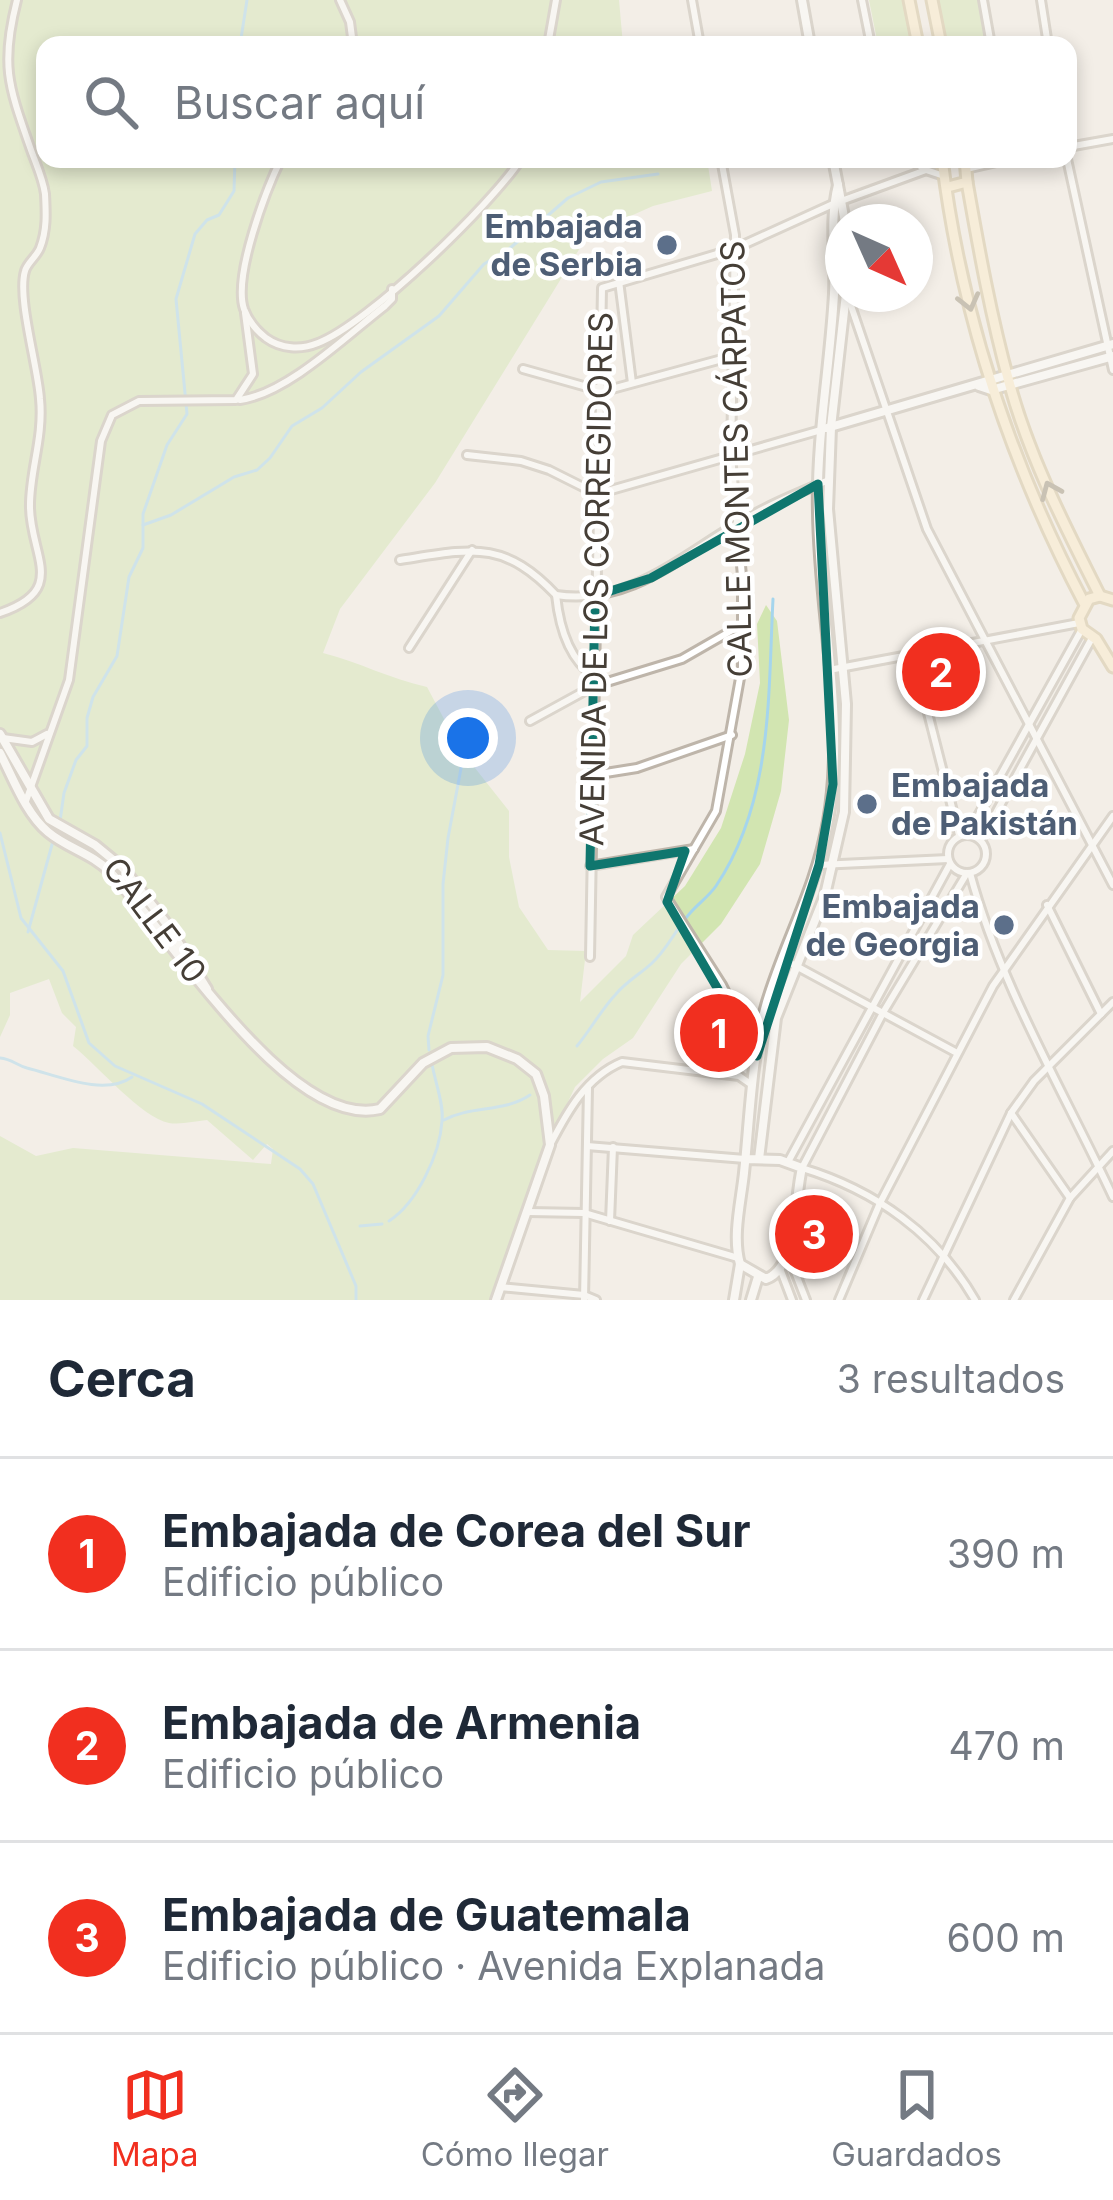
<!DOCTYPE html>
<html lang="es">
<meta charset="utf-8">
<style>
:root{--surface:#fff;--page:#f6f6f7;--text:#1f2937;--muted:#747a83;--line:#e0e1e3;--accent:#f12f1f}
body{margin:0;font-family:Inter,sans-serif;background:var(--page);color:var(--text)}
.compass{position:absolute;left:825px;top:204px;width:108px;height:108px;border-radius:50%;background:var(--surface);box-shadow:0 6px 18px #0003;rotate:135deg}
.you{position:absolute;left:468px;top:738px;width:42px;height:42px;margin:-30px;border:9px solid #fff;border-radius:50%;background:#1a73e8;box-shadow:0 0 0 18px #1a73e833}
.badge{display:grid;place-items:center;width:78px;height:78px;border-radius:50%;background:var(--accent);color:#fff;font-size:39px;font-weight:700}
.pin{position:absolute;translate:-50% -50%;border:6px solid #fff;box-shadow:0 3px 12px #0006}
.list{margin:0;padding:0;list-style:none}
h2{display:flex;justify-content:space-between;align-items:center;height:156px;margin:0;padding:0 48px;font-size:51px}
h2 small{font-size:39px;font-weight:400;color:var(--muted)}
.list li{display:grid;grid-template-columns:78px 1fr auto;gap:36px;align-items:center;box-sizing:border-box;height:192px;padding:0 48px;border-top:3px solid var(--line)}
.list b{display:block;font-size:45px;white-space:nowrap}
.list p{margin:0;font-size:39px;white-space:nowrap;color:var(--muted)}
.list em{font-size:39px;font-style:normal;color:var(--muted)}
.icon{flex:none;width:66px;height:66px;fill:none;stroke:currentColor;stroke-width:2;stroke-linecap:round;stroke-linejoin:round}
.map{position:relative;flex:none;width:1113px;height:1300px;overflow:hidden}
.search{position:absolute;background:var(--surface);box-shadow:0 6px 18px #0003;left:36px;right:36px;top:36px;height:132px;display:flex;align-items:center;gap:30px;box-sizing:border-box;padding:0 42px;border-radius:24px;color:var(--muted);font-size:45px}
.sheet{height:732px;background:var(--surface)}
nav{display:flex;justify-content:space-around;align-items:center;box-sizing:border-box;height:168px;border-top:3px solid var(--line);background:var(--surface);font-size:33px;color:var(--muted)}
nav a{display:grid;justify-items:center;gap:6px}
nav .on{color:var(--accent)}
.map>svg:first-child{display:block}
.green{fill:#d2e5b1}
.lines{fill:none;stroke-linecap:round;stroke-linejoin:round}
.stream{stroke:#a5d5ed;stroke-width:3}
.minor-casing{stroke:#beb5aa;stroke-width:12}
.tertiary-casing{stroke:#beb5aa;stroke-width:14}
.secondary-casing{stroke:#d1be98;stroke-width:15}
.minor{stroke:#fff;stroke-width:6}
.tertiary{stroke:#fff;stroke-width:8}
.secondary{stroke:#fcebc7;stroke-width:9}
.oneway{stroke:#978c77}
.marked{fill:none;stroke:#0f766e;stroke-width:9;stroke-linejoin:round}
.service-dot{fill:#5c6f8a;stroke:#fff;stroke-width:4.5}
.labels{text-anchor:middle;stroke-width:9;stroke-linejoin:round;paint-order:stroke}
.service-label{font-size:33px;font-weight:bold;fill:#4e5e75;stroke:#fff;text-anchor:end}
.street-label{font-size:33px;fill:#453e36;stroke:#fff}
</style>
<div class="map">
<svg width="1113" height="1300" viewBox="0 0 1113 1300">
<rect width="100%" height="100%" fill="#f3eee7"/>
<g class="green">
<path d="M0,0h619l4,45h-578v114h662l5,32 -59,15 -65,29 -153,248 -95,126 -17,44c36,9 67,26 104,34l33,62 49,62v46l10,50 29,43 38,1 -6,51 46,-46 7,-21 52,-49 36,-58 24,-74 15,-71 -3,-59 9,-19 11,16 12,99 -8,71 -21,73 -39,60 -40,40 -48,74 -30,21 -28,28 -37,79 -43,134h-495v-164l36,20 37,-8 198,16 2,-15 -6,-5 -14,16 -46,-40c-12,1 -26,5 -38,3 -27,-5 -71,-57 -96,-77l3,-19 -14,-14 -13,-34 -39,14v22l-10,22z"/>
<path d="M869,0h34l9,45h-34z"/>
<path d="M937,0h42l8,45h-40z"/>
</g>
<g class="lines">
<g class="stream">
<path d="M240,45l7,-45"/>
<path d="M143,525l28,-10 63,-38 23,-7 13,-12 22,-32 30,-18 39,-36 78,-56 45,-52 25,-15 59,-51 33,-16 57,-8"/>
<path d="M60,821l4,-28 12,-33 11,-14v-28l6,-21 24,-41 12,-79 14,-29v-34l24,-69 20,-31 -11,-115 19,-65 12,-14 12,-5 15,-24 1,-32"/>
<path d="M0,833l21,85 42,53 26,72 26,23 87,38 98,65 13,15 43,102v14"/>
<path d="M28,932l25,-91"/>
<path d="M577,1046c14,-17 24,-36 39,-52 10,-12 24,-20 35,-30 17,-15 25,-36 40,-52 8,-9 18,-16 25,-26 57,-85 52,-191 57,-287"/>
<path d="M429,1050l-1,-14 15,-61v-91l5,-46 17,-91"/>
<path d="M0,1058c12,1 16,7 27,10 29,7 77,29 105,9"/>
<path d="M444,1120c28,-15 59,-7 86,-25"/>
<path d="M389,1221c28,-18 51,-67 53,-100 2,-17 -7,-39 -10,-57"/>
<path d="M360,1226l22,-2"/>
</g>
<g class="minor-casing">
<g id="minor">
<path d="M340,0l10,22 3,23"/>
<path d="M692,0l8,45"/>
<path d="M862,0l9,45"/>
<path d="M983,0l8,45"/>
<path d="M1041,0l7,45"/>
<path d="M548,45l8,-45"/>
<path d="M1068,147l45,-8"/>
<path d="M281,159c-15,31 -48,117 -37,150 4,11 13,22 22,29 15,11 35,12 52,5 50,-19 173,-138 203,-184"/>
<path d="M721,159l14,76 -4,221 11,120v91l-26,144 -50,86 56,88 33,67"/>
<path d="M910,159l16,11 18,6"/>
<path d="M1067,159l46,211"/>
<path d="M966,169l44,-10"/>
<path d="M619,281l13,102"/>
<path d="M847,294l80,235 186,356"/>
<path d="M523,369l64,18 25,2 121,-33"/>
<path d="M240,400c48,-7 106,-64 145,-94l7,-7v-10"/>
<path d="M467,455l54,6 28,9 48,24 224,-64"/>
<path d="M400,560c71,-11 103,-21 156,35 71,11 123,-37 179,-70 29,-18 63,-32 94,-45"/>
<path d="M556,595c3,29 12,64 38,81"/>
<path d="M0,613c68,-23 31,-56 30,-105 -1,-35 14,-70 10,-109 -2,-32 -23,-101 -15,-128 2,-8 12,-15 15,-23 7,-18 6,-35 5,-54 -2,-15 -9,-30 -14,-44 -22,-63 -31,-84 -14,-150"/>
<path d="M409,648l63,-98"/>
<path d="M913,654l46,181"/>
<path d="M829,670l250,-47"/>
<path d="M530,721l64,-35 88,-27 61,-35"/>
<path d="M3,738l29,4 15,-8"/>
<path d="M593,775l44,-7 95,-33"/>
<path d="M26,801l43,-121 32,-239 11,-26 27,-14 97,-1 17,-26 -8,-61"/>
<path d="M968,834l114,-205"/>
<circle cx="967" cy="854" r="19"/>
<path d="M981,840l111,-202"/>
<path d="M819,865l129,-6"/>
<path d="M590,866l104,-17"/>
<path d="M967,873l-83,138 -82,157c73,22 135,66 173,132"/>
<path d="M970,873c31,114 93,217 143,324"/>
<path d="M1047,905l54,109"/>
<path d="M590,957l12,-669 132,-39 99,-45 93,-34"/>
<path d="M783,959l174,94"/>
<path d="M1011,1113l59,85"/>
<path d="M550,1145c17,-33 36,-68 72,-83l117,14 13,9"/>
<path d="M587,1146l158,13"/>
<path d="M788,1162l162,-298"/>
<path d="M528,1212l56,1 154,45"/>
<path d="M610,1221l3,-74"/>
<path d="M788,1254l18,46"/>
<path d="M781,1271l11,29"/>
<path d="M500,1287l84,8 12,5"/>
<path d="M584,1300l4,-212"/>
<path d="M839,1300l41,-97 113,-217 120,-170"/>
<path d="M923,1300l88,-187 23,-32 79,-79"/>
<path d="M1014,1300l56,-102 43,-47"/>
</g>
</g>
<g class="tertiary-casing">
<g id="tertiary">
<path d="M802,0l8,45"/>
<path d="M833,159l12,63"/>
<path d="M979,386l12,4 122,-34"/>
<path d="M827,428l286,-84"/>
<path d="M0,734l49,85 46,26 28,23 43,55 41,66"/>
<path d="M0,753c13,25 26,61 48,79 19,16 45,22 62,40 57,57 178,259 270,237l43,-46 28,-15 36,-1 30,12 19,15 8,22 6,49 -54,155"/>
<path d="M745,1159l35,1 22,8c-8,31 -4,100 -36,111l-26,-15c-8,-28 1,-62 4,-91 6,-56 7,-116 23,-171 19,-63 49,-113 61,-181 18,-102 -9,-207 -10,-309 -2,-73 12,-145 16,-218 2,-37 -5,-73 4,-109"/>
<path d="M759,1159l17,-141 49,-123 19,-83 2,-108 -18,-195 3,-82 15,-133"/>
<path d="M734,1300l6,-36"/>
<path d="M751,1300l7,-23"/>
</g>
</g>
<g class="secondary-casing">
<g id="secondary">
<path d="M909,0l9,45"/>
<path d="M932,0l9,45"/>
<path d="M942,159c19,156 69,305 142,444"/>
<path d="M967,182c12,68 24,135 42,200 20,75 57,146 91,214"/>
<path d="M948,187l19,-5 -2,-23"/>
<path d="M1113,600l-13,-4 -11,3 -10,19 3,11 14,10 17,28"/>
</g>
</g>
<use href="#minor" class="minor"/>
<use href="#tertiary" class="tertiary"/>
<use href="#secondary" class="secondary"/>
</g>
<defs><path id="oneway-chevron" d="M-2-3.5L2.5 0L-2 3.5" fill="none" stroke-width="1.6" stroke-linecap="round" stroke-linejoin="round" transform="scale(3)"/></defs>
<g class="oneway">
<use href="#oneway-chevron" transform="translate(969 302) rotate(76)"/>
<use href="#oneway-chevron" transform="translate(1050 490) rotate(-113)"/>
</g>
<path d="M0 0H1113V1300H0ZM818,484l15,300 -14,81 -62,191 -90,-154 18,-51 -95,15 5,-270 56,-18z" fill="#f3eee7" fill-opacity=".55" fill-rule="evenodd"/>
<path class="marked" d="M818,484l15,300 -14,81 -62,191 -90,-154 18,-51 -95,15 5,-270 56,-18z"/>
<g class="service-dot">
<circle cx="667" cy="245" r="12"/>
<circle cx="867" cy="804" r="12"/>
<circle cx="1004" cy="925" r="12"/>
</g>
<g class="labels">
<g class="service-label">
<text x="643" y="238">Embajada<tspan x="643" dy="38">de Serbia</tspan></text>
<text x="891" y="797" text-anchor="start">Embajada<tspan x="891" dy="38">de Pakistán</tspan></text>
<text x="980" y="918">Embajada<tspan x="980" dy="38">de Georgia</tspan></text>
</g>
<g class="street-label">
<text transform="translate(736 459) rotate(-91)" y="12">CALLE MONTES CÁRPATOS</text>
<text transform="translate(596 579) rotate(-89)" y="12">AVENIDA DE LOS CORREGIDORES</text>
<text transform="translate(155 920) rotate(53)" y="12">CALLE 10</text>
</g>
</g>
</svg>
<svg class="compass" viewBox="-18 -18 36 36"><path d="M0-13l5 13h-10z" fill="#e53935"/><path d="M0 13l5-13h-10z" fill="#747a83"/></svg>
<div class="you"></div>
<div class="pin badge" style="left:719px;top:1033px">1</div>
<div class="pin badge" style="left:941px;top:672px">2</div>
<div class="pin badge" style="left:814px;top:1234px">3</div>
<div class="search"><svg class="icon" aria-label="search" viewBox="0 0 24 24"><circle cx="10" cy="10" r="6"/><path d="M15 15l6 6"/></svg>Buscar aquí</div>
</div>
<section class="sheet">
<h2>Cerca<small>3 resultados</small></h2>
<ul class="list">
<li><span class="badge">1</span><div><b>Embajada de Corea del Sur</b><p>Edificio público</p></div><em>390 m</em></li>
<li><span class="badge">2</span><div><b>Embajada de Armenia</b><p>Edificio público</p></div><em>470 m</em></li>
<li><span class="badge">3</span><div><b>Embajada de Guatemala</b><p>Edificio público · Avenida Explanada</p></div><em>600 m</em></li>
</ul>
</section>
<nav>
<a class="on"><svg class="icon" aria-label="map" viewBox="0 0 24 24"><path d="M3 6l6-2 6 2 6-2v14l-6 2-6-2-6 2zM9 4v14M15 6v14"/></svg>Mapa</a>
<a><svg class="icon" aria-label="directions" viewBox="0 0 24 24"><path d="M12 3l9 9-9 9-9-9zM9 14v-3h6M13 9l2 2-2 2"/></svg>Cómo llegar</a>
<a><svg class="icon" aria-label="saved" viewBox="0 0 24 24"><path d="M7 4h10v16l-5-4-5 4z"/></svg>Guardados</a>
</nav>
